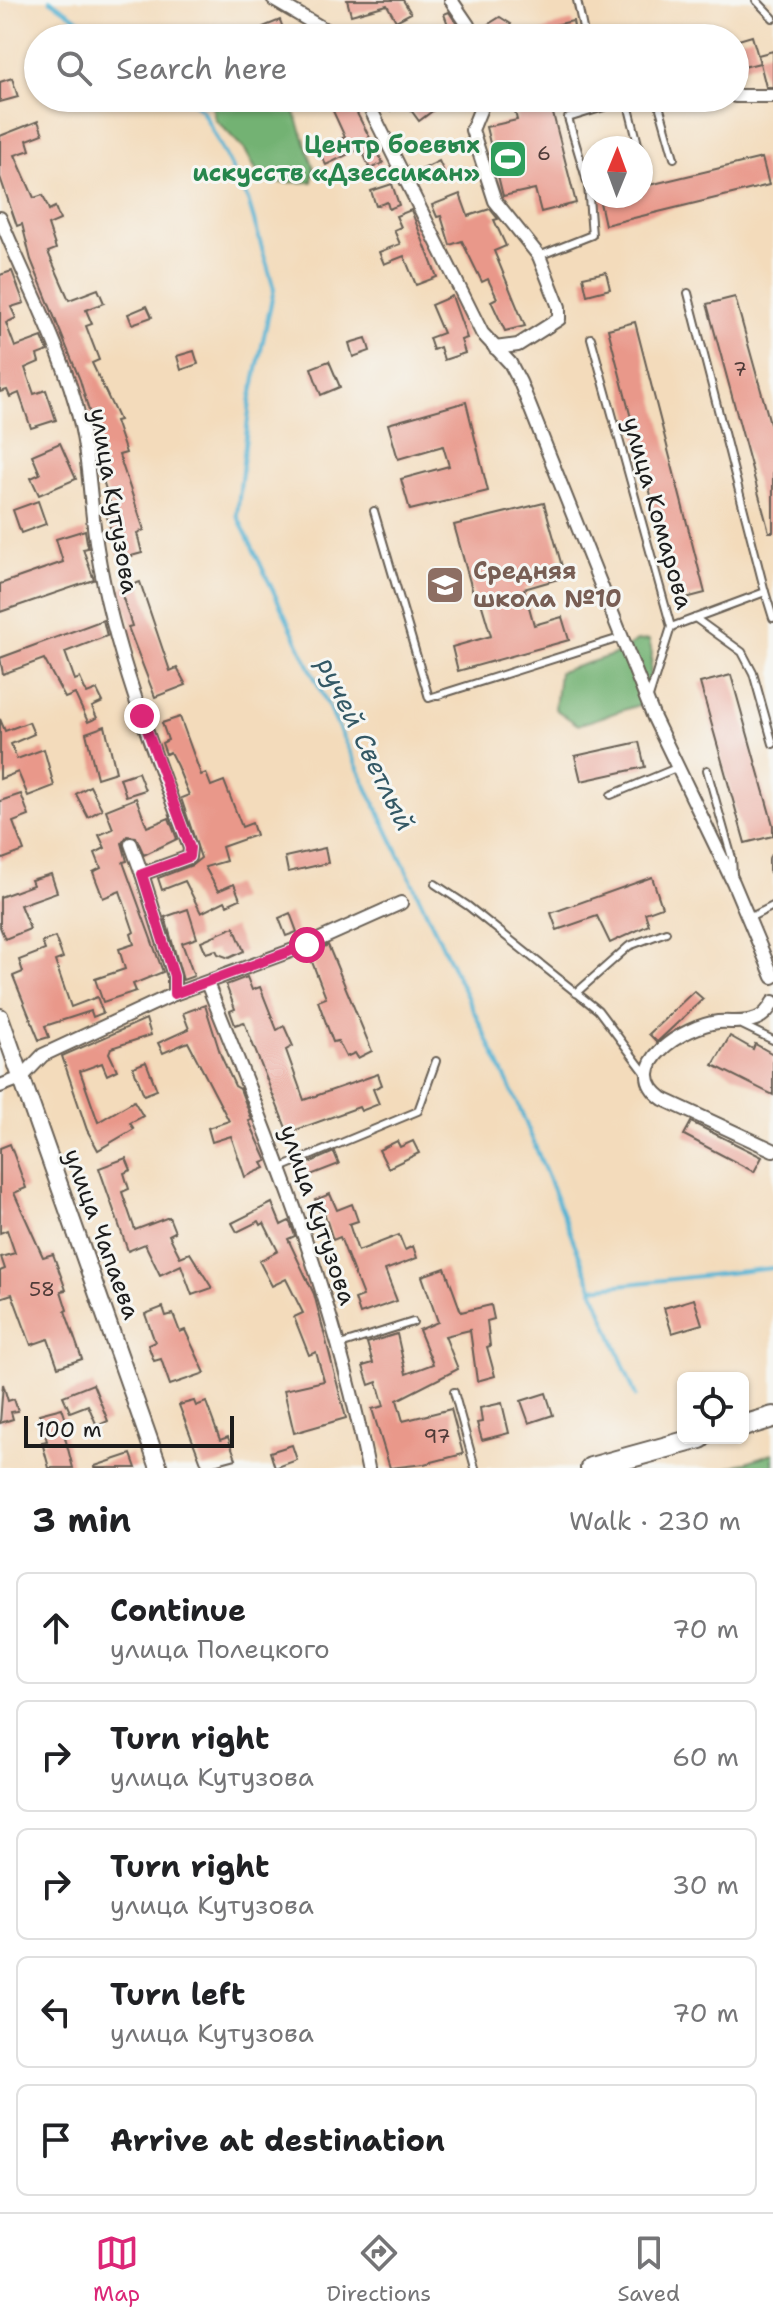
<!DOCTYPE html>
<meta charset="utf-8">
<style>
:root{--surface:#fff;--page:#f6f6f6;--text:#202124;--muted:#757577;--line:#e0e0e0;--accent:#db2777}
body{margin:0;font-family:"Shantell Sans",sans-serif;background:var(--page);color:var(--text)}
.controls{position:absolute;right:24px;bottom:24px;display:grid;overflow:hidden;border-radius:12px;box-shadow:0 2px 6px #0004}
.controls button{width:72px;height:72px;display:grid;place-items:center;padding:0;border:0;border-bottom:2px solid var(--line);background:var(--surface);color:var(--text);font:40px sans-serif}
.compass{position:absolute;left:581px;top:136px;width:72px;height:72px;border-radius:50%;background:var(--surface);box-shadow:0 2px 6px #0004;rotate:1deg}
.scale{position:absolute;left:24px;bottom:20px;width:210px;box-sizing:border-box;padding-left:8px;border:4px solid #1c1c1c;border-top:0;font-size:22px;line-height:28px;white-space:nowrap;color:#1c1c1c;-webkit-text-stroke:6px #f6f6f2;paint-order:stroke}
.stop{position:absolute;width:24px;height:24px;margin:-18px;border:6px solid #db2777;border-radius:50%;background:#fff}
.stop.end{background:#db2777;border-color:#fff;box-shadow:0 2px 8px #0008}
.list{margin:0;padding:0;list-style:none}
h2{display:flex;justify-content:space-between;align-items:center;height:104px;margin:0;padding:0 32px;font-size:34px}
h2 small{font-size:26px;font-weight:400;color:var(--muted)}
.list li{display:grid;grid-template-columns:52px 1fr auto;gap:24px;align-items:center;box-sizing:border-box;height:112px;margin:0 16px 16px;padding:0 16px;border:2px solid var(--line);border-radius:12px}
.list b{display:block;font-size:30px;white-space:nowrap}
.list p{margin:0;font-size:26px;white-space:nowrap;color:var(--muted)}
.list em{font-size:26px;font-style:normal;color:var(--muted)}
.icon{flex:none;width:44px;height:44px;fill:none;stroke:currentColor;stroke-width:2;stroke-linecap:round;stroke-linejoin:round}
.map{position:relative;flex:none;width:773px;height:1468px;overflow:hidden}
.search{position:absolute;background:var(--surface);box-shadow:0 2px 6px #0004;left:24px;right:24px;top:24px;height:88px;display:flex;align-items:center;gap:20px;box-sizing:border-box;padding:0 28px;border-radius:44px;color:var(--muted);font-size:30px}
.sheet{height:744px;background:var(--surface)}
nav{display:flex;justify-content:space-around;align-items:center;box-sizing:border-box;height:112px;border-top:2px solid var(--line);background:var(--surface);font-size:22px;color:var(--muted)}
nav a{display:grid;justify-items:center;gap:4px}
nav .on{color:var(--accent)}
.map>svg:first-child{display:block}
.forest{fill:#73b273;stroke:#486748;stroke-width:2}
.lines{fill:none;stroke-linecap:round;stroke-linejoin:round}
.stream{stroke:#55b3d3;stroke-width:4}
.building{fill:#e9988a}
.service-casing{stroke:#675f54;stroke-width:10}
.minor-casing{stroke:#675f54;stroke-width:16}
.tertiary-casing{stroke:#675f54;stroke-width:20}
.primary-casing{stroke:#675f54;stroke-width:24}
.service{stroke:#fff;stroke-width:6}
.minor{stroke:#fff;stroke-width:12}
.tertiary{stroke:#fff;stroke-width:16}
.primary{stroke:#fff;stroke-width:20}
.route{stroke:#db2777;stroke-width:10}
.labels{text-anchor:middle;stroke-width:6;stroke-linejoin:round;paint-order:stroke}
.number-label{font-size:20px;fill:#4f3b38}
.leisure-label{font-size:24px;font-weight:bold;fill:#27864d;stroke:#f6f6f2;text-anchor:end}
.street-label{font-size:24px;fill:#1c1c1c;stroke:#f6f6f2}
.education-label{font-size:24px;font-weight:bold;fill:#785e54;stroke:#f6f6f2;text-anchor:start}
.water-label{font-size:26px;font-style:italic;fill:#335865;stroke:#f6f6f2}
</style>
<div class="map">
<svg width="773" height="1468" viewBox="0 0 773 1468">
<rect width="100%" height="100%" fill="#f6f6f2"/>
<filter id="ink" filterUnits="userSpaceOnUse"><feTurbulence type="fractalNoise" baseFrequency=".0125" numOctaves="2"/><feDisplacementMap in="SourceGraphic" scale="16" xChannelSelector="R" yChannelSelector="G"/><feConvolveMatrix kernelMatrix="1 2 1 2 8 2 1 2 1" color-interpolation-filters="sRGB"/></filter>
<filter id="wash" filterUnits="userSpaceOnUse"><feTurbulence type="fractalNoise" baseFrequency=".006" numOctaves="4" result="noise"/><feDisplacementMap in="SourceGraphic" scale="32" xChannelSelector="R" yChannelSelector="G"/><feGaussianBlur stdDeviation="1.8" result="paint"/><feColorMatrix in="noise" values="0 0 0 0 0 0 0 0 0 0 0 0 0 0 0 0 0 1.4 0 .05"/><feComposite in="paint" operator="in"/></filter>
<g filter="url(#wash)">
<rect width="100%" height="100%" fill="#f3dbbb"/>
<g class="forest">
<path d="M210,98h80l24,70 -2,14 -49,1 -18,-33 -30,-31z"/>
<path d="M649,640l3,13 -4,49 -70,23 -23,-16 4,-37 57,-18 21,-13z"/>
<path d="M773,1453v15h-45z"/>
</g>
<g class="lines">
<g class="stream">
<path d="M50,0l56,38"/>
<path d="M187,98l15,12 46,90 26,89 -24,113 -13,113 282,591 117,290"/>
<path d="M592,1288l181,-20"/>
</g>
</g>
<g id="blocks">
<g class="building">
<path d="M347,0h56l8,13 -15,8 -9,-16 -36,10z"/>
<path d="M449,12l11,17 3,9h-10l-9,-24z"/>
<path d="M500,17l11,7 -10,14h-20l-2,-8z"/>
<path d="M280,20l5,14 -17,4 -5,-11z"/>
<path d="M573,21l3,17h-45l24,-13z"/>
<path d="M752,36l8,27 -25,6v-28z"/>
<path d="M773,51v36h-7l-8,-32z"/>
<path d="M12,78l6,19 -18,5v-20z"/>
<path d="M327,98h22l34,65 -13,6 -9,-21 -35,17 -8,-15 27,-13z"/>
<path d="M382,98h44l9,11 -16,12 -14,-19 -15,9z"/>
<path d="M531,98h18l27,105 -35,9 -6,-23 -32,7 -17,-69 31,-7 -4,-17z"/>
<path d="M38,121l5,13 -16,6 3,10 -15,5 19,43 9,-3 6,15 6,-3 5,13 -12,5 8,24 -8,3 21,48 29,-11 6,14 -18,7 6,14 -6,2 13,34 -7,3 27,57 -4,1 11,32 -7,2 25,75 -7,3 5,20 -22,6 -15,-48 7,-3 -14,-43 6,-2 -24,-83 -49,-120 -9,-36 -5,2 -17,-49v-41z"/>
<path d="M762,158l7,27 -164,40 -6,-27 42,-2v-9z"/>
<path d="M439,161l5,11 -16,7 -5,-10z"/>
<path d="M392,184l7,21 -10,4 -2,-7 -11,4 -5,-15z"/>
<path d="M460,194l8,22 22,-7 8,10 -4,1 12,26 -12,5 31,75 -20,5 -14,-30 6,-3 -9,-19 -6,3 -20,-41 -12,4 -9,-29 -4,1 -5,-12z"/>
<path d="M411,210l26,67 -21,8 -12,-29 -20,8 -5,-12 21,-8 -6,-14 7,-3 -5,-11z"/>
<path d="M12,271l12,32 -13,4 5,11 -10,5 9,24 27,-10 6,14 -11,4 2,7 -14,6 9,26 12,-4 10,30 -25,8 -12,-35 -9,4 -3,-7 -7,2v-117z"/>
<path d="M606,272l4,17 -23,6 -4,-18z"/>
<path d="M452,296l15,42 -6,2 4,13 -21,7 -4,-13 -7,3 -4,-12 14,-5 -12,-28z"/>
<path d="M735,297l38,137v98h-4l-62,-228z"/>
<path d="M147,306l5,11 -20,7 -4,-10z"/>
<path d="M635,322l70,271 -27,7 -70,-271z"/>
<path d="M366,338l4,13 -17,6 -4,-14z"/>
<path d="M194,351l4,13 -17,6 -4,-14z"/>
<path d="M329,361l11,26 -19,8 -10,-27z"/>
<path d="M466,402l22,89 -78,19 -9,-31 48,-13 -6,-20 -45,13 -10,-35z"/>
<path d="M60,443l16,36 -37,16 -8,-17 9,-4 -8,-19z"/>
<path d="M38,501l8,23 -25,9 -8,-23z"/>
<path d="M544,503l21,74 -41,12 10,36 28,-8 7,23 -111,31 -6,-24 39,-11 -11,-37 -5,1 -21,-75z"/>
<path d="M85,530l3,18 -5,1 11,31 -94,32v-28l63,-22 -7,-23z"/>
<path d="M140,582l30,89 7,-3 9,17 -31,12 -27,-70 4,-1 -12,-37z"/>
<path d="M103,620l4,16 -42,16 10,28 5,-2 7,16 10,-4 6,12 -11,5 5,11 -9,4 -13,-28 -10,4 -21,-39 -41,15 -3,-16z"/>
<path d="M731,675l42,150v11l-28,7 -45,-160z"/>
<path d="M180,717l21,58 5,-2 5,13 13,-5 18,46 10,-4 4,12 -34,12 4,14 -21,6 13,24 16,-7 6,15 -13,6 -2,-4 -24,12 -16,-32 -23,9 -4,-12 34,-13 9,-7 -20,-60 8,-3 -12,-29 -7,-14 -4,2 -4,-11 6,-3 -6,-17z"/>
<path d="M0,719l5,12 24,-9 5,12 -23,10 6,15 27,-10 10,37 -26,10 -10,-24 -18,7z"/>
<path d="M105,726l11,46 -19,6 -11,-45z"/>
<path d="M639,742l6,25 -64,14 -6,-25z"/>
<path d="M138,772l7,18 -19,6 -6,-18z"/>
<path d="M90,786l12,23 -14,8 -12,-23z"/>
<path d="M21,794l8,22 -16,6 11,29 -24,9v-59z"/>
<path d="M136,798l11,29 22,-9 8,21 -33,16 -8,-18 -9,-1 -5,7 5,18 -4,1 40,110 -30,12 3,7 -33,11 -8,-23 30,-10 -6,-20 15,-5 -3,-10 3,-2 -14,-41 -17,7 -10,-26 8,-4 -6,-15 10,-5 -6,-13 14,-6 -7,-19z"/>
<path d="M325,848l3,15 -40,9 -3,-15z"/>
<path d="M51,874l6,18 -37,13 10,24 -25,10 -5,-12v-30l33,-12 -2,-5z"/>
<path d="M652,877l10,30 -17,6 4,12 -39,18 -13,-27 -40,14 -6,-17z"/>
<path d="M188,909l9,29 -15,5 12,33 -11,4 -18,-63z"/>
<path d="M290,913l7,19 -11,4 -7,-18z"/>
<path d="M234,927l10,24 -15,7 -11,-4 -2,-4 -10,3 -5,-12z"/>
<path d="M55,937l8,21 -8,3 16,46 26,-10 6,16 -10,4 -2,-6 -46,15 4,11 -10,3 -26,-64 10,-4 -4,-12 26,-10 -3,-8z"/>
<path d="M328,945l44,106 -14,7 -3,-5 -9,4 -8,-16 -5,1 -15,-41 8,-3 -17,-44z"/>
<path d="M247,977l5,13 8,-3 17,43 7,-4 9,20 -7,4 18,50 74,-26 4,11 -9,4 6,15 -18,7 -2,-4 -71,26 -44,-111 -9,3 -5,-14 5,-2 -9,-24z"/>
<path d="M694,991l9,8 -46,43 -8,-8z"/>
<path d="M205,1005l16,51 14,30 5,3 12,31 -3,1 18,40 -5,2 3,5 -20,9 -14,-41 -19,6 -4,-14 21,-7 -41,-79 -25,11 -5,-10 31,-14 -6,-16z"/>
<path d="M146,1019l5,16 -40,13 -2,5 8,17 -10,5 -5,-12 -22,8 18,51 36,-21 9,15 -13,7 4,6 -36,21 -11,-20 -25,-74z"/>
<path d="M730,1036l23,13 2,-5 18,10v41l-60,-30z"/>
<path d="M146,1062l11,28 -13,5 -11,-28z"/>
<path d="M691,1122l71,35 -8,15 -70,-37z"/>
<path d="M397,1141l3,6 13,-6 6,12 -31,15 -9,-18z"/>
<path d="M10,1144l16,44 -12,5 29,64 10,-3 13,36 -5,1 6,19 -2,1 17,48 -24,8 -10,-28 -17,6 -19,-51 -12,4v-27l5,-2 -4,-12 14,-4 -8,-23 -7,3v-85z"/>
<path d="M334,1152l5,12 -31,12 -4,-11z"/>
<path d="M126,1158l5,12 -7,3 5,16 -7,3 13,38 34,-13 6,15 -6,3 11,22 10,-4 22,35 -20,7 -11,-30 -21,10 -15,-31 -17,7 -29,-83z"/>
<path d="M330,1194l7,16 15,-6 6,17 -9,3 9,27 41,-16 6,15 8,-4 4,12 -32,12 12,31 -37,13 -5,-15 8,-3 -23,-59 -7,3 -9,-28 -3,2 -6,-14z"/>
<path d="M272,1203l9,22 8,-4 2,4 4,11 -7,3 26,55 32,124 -52,15 -10,-43 40,-9 -8,-29 -7,3 -15,-38 9,-4 -17,-34 -14,7 -13,-25 19,-10 -14,-28 -3,2 -2,-4 -22,11 -5,-9z"/>
<path d="M445,1268l16,44 30,-7 3,14 -7,2 3,25 -3,1 8,29 -18,5 -7,-51 -25,6 13,33 -61,31 6,21 48,-12 12,45 -39,10 -34,4 -18,-59 12,-3 -7,-24 -8,3 -6,-19 10,-3 -6,-20 30,-9 9,40 27,-10 -14,-34 19,-8 -16,-46z"/>
<path d="M694,1299l8,25 -30,9 -8,-25z"/>
<path d="M163,1307l3,9 7,-2 7,18 5,-2 20,43 -35,12 -9,-26 -7,2 -6,-16 7,-3 -10,-28z"/>
<path d="M3,1384l5,17 6,-2 4,12 -7,1 2,7 -13,4z"/>
<path d="M93,1384l15,37 -11,5 -9,-21 -18,7 -7,-16z"/>
<path d="M546,1393l7,22 -24,8 -8,-22z"/>
<path d="M194,1401l2,5 10,-4 14,38 8,-3 8,22 -33,9 -24,-63z"/>
<path d="M502,1403l7,30 -27,7 -5,-17 5,-1 -2,-14z"/>
<path d="M62,1408l4,12 -5,2 12,46h-24l-7,-26 5,-1 -8,-27z"/>
<path d="M292,1445l5,15 -22,8 -5,-16z"/>
<path d="M131,1454l5,14h-41v-2z"/>
</g>
</g>
</g>
<g filter="url(#ink)">
<use href="#blocks" fill-opacity="0" stroke="#675f54" stroke-width="2"/>
<g class="lines">
<g class="service-casing">
<g id="service">
<path d="M577,0l8,38"/>
<path d="M756,0l17,18"/>
<path d="M339,37l45,-5 15,6"/>
<path d="M408,38l21,-9"/>
<path d="M657,98l17,60"/>
<path d="M641,156l2,8"/>
<path d="M539,256l53,-21 -4,-50 -20,-67 59,-18 12,48"/>
<path d="M591,338l80,289"/>
<path d="M374,511l55,187 194,-61"/>
<path d="M765,592l8,26"/>
<path d="M695,618l47,34 11,21 20,71"/>
<path d="M671,627l94,-35 -77,-299"/>
<path d="M648,700l23,-73"/>
<path d="M707,770l25,88 1,17"/>
<path d="M611,795l65,-27"/>
<path d="M773,859v11"/>
<path d="M435,884l33,22 130,104 48,64"/>
<path d="M749,918l24,-12"/>
<path d="M576,993l53,-47 37,-14"/>
<path d="M742,1025l31,15"/>
<path d="M281,1168l137,-57 18,-50"/>
<path d="M340,1345l73,-23"/>
<path d="M454,1392l21,76"/>
</g>
</g>
<g class="minor-casing">
<g id="minor">
<path d="M274,0l65,38"/>
<path d="M451,0l17,25 4,13"/>
<path d="M735,96h38"/>
<path d="M365,98l117,235 28,30 10,19 134,336 79,164 40,95"/>
<path d="M485,98l-13,32 23,71 44,55 20,51v12l-41,26 -23,3"/>
<path d="M620,98h13"/>
<path d="M0,218c27,66 64,134 80,203 10,42 10,85 17,127 16,100 57,206 93,300l-1,9 -47,17 32,102v18"/>
<path d="M131,844l11,30"/>
<path d="M207,983c64,158 128,317 161,485"/>
<path d="M773,1002c-4,8 -9,14 -17,17 -13,5 -25,2 -38,3 -33,4 -100,44 -55,77l110,51"/>
<path d="M0,1086l21,-8 22,-23 131,-61 133,-49 94,-42"/>
</g>
</g>
<g class="tertiary-casing">
<path id="tertiary" d="M0,1017l159,451"/>
</g>
<g class="primary-casing">
<g id="primary">
<path d="M743,1426l30,-9"/>
<path d="M591,1468l109,-30"/>
</g>
</g>
<use href="#service" class="service"/>
<use href="#minor" class="minor"/>
<use href="#tertiary" class="tertiary"/>
<use href="#primary" class="primary"/>
</g>
</g>
<g class="lines" filter="url(#ink)">
<path class="route" d="M142,716l48,132 -1,9 -47,17 32,102v18l133,-49"/>
</g>
<defs>
<g id="stadium-square" transform="scale(2)"><rect x="-9" y="-9" width="18" height="18" rx="4" fill="#2e9e5b" stroke="#f6f6f2"/><path d="M0-5a6.5 5 0 1 0 0 10a6.5 5 0 1 0 0-10ZM-3.5-1.8h7v3.6h-7Z" fill="#fff"/></g>
<g id="school-square" transform="scale(2)"><rect x="-9" y="-9" width="18" height="18" rx="4" fill="#8d6e63" stroke="#f6f6f2"/><path d="M0-5L7-2L0 1L-7-2ZM-4 1L0 2.5L4 1V4Q0 6-4 4Z" fill="#fff"/></g>
</defs>
<g fill-rule="evenodd">
<use href="#stadium-square" x="508" y="159"/>
<use href="#school-square" x="445" y="585"/>
</g>
<g class="labels">
<g class="number-label">
<text x="544" y="160">6</text>
<text x="740" y="376">7</text>
<text x="42" y="1296">58</text>
<text x="437" y="1443">97</text>
</g>
<g class="leisure-label">
<text x="480" y="153">Центр боевых<tspan x="480" dy="28">искусств «Дзессикан»</tspan></text>
</g>
<g class="street-label">
<text transform="translate(114 501) rotate(80)" y="8">улица Кутузова</text>
<text transform="translate(658 513) rotate(74)" y="8">улица Комарова</text>
<text transform="translate(318 1215) rotate(71)" y="8">улица Кутузова</text>
<text transform="translate(102 1234) rotate(70)" y="8">улица Чапаева</text>
</g>
<g class="education-label">
<text x="473" y="579">Средняя<tspan x="473" dy="28">школа №10</tspan></text>
</g>
<g class="water-label">
<text transform="translate(366 744) rotate(64)" y="9">ручей Светлый</text>
</g>
</g>
</svg>
<div class="controls">
<button><svg class="icon" aria-label="locate" viewBox="0 0 24 24"><circle cx="12" cy="12" r="6"/><path d="M12 2v4M12 18v4M2 12h4M18 12h4"/></svg></button>
</div>
<svg class="compass" viewBox="-18 -18 36 36"><path d="M0-13l5 13h-10z" fill="#e53935"/><path d="M0 13l5-13h-10z" fill="#757577"/></svg>
<div class="scale">100 m</div>
<div class="stop" style="left:307px;top:945px"></div>
<div class="stop end" style="left:142px;top:716px"></div>
<div class="search"><svg class="icon" aria-label="search" viewBox="0 0 24 24"><circle cx="10" cy="10" r="6"/><path d="M15 15l6 6"/></svg>Search here</div>
</div>
<section class="sheet">
<h2>3 min<small>Walk · 230 m</small></h2>
<ul class="list">
<li><svg class="icon" aria-label="ahead" viewBox="0 0 24 24"><path d="M12 20V5M6 11l6-6 6 6"/></svg><div><b>Continue</b><p>улица Полецкого</p></div><em>70 m</em></li>
<li><svg class="icon" aria-label="right" viewBox="0 0 24 24"><path d="M7 20v-9h11M14 6l5 5-5 5"/></svg><div><b>Turn right</b><p>улица Кутузова</p></div><em>60 m</em></li>
<li><svg class="icon" aria-label="right" viewBox="0 0 24 24"><path d="M7 20v-9h11M14 6l5 5-5 5"/></svg><div><b>Turn right</b><p>улица Кутузова</p></div><em>30 m</em></li>
<li><svg class="icon" aria-label="left" viewBox="0 0 24 24"><path d="M17 20v-9H6M10 6l-5 5 5 5"/></svg><div><b>Turn left</b><p>улица Кутузова</p></div><em>70 m</em></li>
<li><svg class="icon" aria-label="arrive" viewBox="0 0 24 24"><path d="M6 21V4h12l-3 4 3 4H6"/></svg><div><b>Arrive at destination</b></div></li>
</ul>
</section>
<nav>
<a class="on"><svg class="icon" aria-label="map" viewBox="0 0 24 24"><path d="M3 6l6-2 6 2 6-2v14l-6 2-6-2-6 2zM9 4v14M15 6v14"/></svg>Map</a>
<a><svg class="icon" aria-label="directions" viewBox="0 0 24 24"><path d="M12 3l9 9-9 9-9-9zM9 14v-3h6M13 9l2 2-2 2"/></svg>Directions</a>
<a><svg class="icon" aria-label="saved" viewBox="0 0 24 24"><path d="M7 4h10v16l-5-4-5 4z"/></svg>Saved</a>
</nav>
